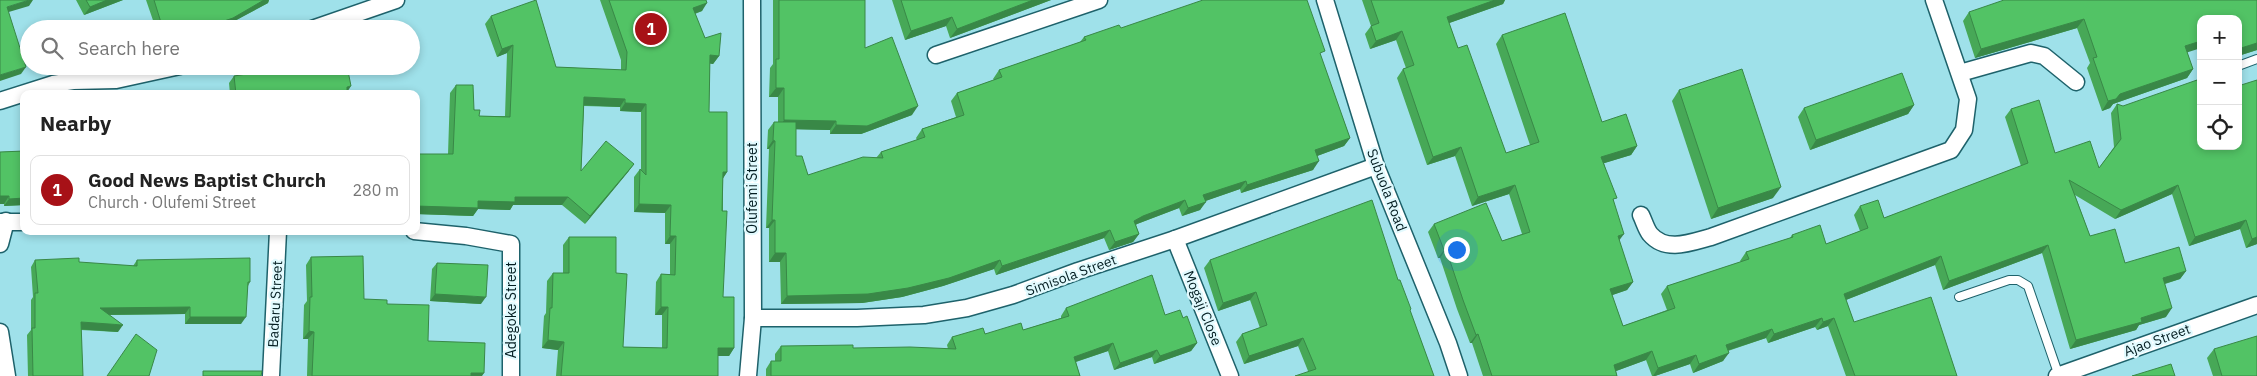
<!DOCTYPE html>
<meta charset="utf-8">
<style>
:root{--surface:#fff;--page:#f6f6f6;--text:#222;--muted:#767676;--line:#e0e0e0;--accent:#a71117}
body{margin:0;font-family:"IBM Plex Sans",sans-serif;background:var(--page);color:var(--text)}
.controls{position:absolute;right:15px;top:15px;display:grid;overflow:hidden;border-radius:10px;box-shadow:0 2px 8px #0003}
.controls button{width:45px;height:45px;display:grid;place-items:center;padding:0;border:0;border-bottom:1px solid var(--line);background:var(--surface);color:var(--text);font:25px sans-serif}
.you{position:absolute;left:1456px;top:249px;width:18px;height:18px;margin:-12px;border:4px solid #fff;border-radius:50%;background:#1a73e8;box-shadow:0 0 0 8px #1a73e833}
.badge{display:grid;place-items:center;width:32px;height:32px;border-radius:50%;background:var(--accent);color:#fff;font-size:16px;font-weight:700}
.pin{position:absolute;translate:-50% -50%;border:2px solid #fff;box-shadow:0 1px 5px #0006}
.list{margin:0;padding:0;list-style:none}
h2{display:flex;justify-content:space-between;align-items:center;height:65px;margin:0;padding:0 20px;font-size:21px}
h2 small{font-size:16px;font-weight:400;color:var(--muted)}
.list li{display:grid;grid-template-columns:32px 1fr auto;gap:15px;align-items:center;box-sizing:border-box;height:70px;margin:0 10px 10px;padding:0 10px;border:1px solid var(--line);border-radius:10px}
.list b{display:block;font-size:19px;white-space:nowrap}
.list p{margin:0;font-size:16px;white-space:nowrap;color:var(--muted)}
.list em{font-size:16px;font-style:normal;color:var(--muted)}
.icon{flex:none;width:28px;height:28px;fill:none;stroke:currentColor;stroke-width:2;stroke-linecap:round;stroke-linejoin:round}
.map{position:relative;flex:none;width:2257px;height:376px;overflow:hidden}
.search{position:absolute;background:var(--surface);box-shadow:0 2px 8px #0003;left:20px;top:20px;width:400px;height:55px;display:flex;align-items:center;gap:12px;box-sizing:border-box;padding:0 18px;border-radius:28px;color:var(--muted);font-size:19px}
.panel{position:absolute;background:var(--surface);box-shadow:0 2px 8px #0003;left:20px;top:90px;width:400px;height:145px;border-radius:10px}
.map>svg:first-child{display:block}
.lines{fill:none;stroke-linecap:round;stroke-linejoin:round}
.service-casing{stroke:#1e626b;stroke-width:10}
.minor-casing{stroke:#1e626b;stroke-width:19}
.service{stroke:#fff;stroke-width:8}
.minor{stroke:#fff;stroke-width:16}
.wall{fill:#47a857}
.shaded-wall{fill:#398847}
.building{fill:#52c365;stroke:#398847}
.labels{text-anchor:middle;stroke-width:4.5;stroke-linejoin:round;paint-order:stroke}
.street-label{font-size:14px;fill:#031d21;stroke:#e1fafe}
</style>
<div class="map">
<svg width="2257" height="376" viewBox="0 0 2257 376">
<rect width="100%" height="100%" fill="#9fe1ea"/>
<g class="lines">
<g class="service-casing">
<g id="service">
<path d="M2238,66l19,-7"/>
<path d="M1959,297l50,-17h9l10,6 31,90"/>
</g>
</g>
<g class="minor-casing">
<g id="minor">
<path d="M1325,0l51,166 72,177 11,33"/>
<path d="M312,29l84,-29"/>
<path d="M936,55l163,-55"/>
<path d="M1960,73l71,-20 13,3 32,26"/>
<path d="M0,101l53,-17 20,-3 43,-1 64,-14"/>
<path d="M1641,215c3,6 5,14 9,19 16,19 42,8 61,3l240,-87 13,-20 4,-31 -34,-99"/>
<path d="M0,222h24"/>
<path d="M414,231l52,5 45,8v132"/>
<path d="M1175,239l55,137"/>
<path d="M0,244l6,-23"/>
<path d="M753,318h104l67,-3 43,-7 46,-13 65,-24 97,-32 201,-73"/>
<path d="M0,332l7,44"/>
<path d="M271,376l7,-145"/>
<path d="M748,376l5,-58 -1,-318"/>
<path d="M2057,376l200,-71"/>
</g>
</g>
<use href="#service" class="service"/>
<use href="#minor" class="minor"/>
</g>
<g class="wall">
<path d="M76,0h47l-39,15z"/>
<path d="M146,0h123l-1,3 -41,22 -10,4h-61z"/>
<path d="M600,0h106l-4,11 -7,3 10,24 14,18 -6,8 -3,-1 -1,49 18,60 -4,6v119l11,51 -5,8h-11v20h-162l2,-26 -16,-2 2,-32 2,-3 1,-32 6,-8h10v-28l6,-8 47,36 7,74 39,1v-33h-7l1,-33 5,-8h9v-30h-5v-31l-31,-1v-35l6,-8 1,1v-58l-21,-1v-4l-36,-1 -3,65 53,-7 -6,8 -43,52 -23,-19h-49l-3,5 -32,-1 -5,7 -57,-2v-60h32l2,-61 6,-8 23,31h26l2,-63 -10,4 -12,-33 6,-8 65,51 65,3v-10z"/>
<path d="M773,0h92v48l47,67 -51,19h-31v-4l-34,-1v27l12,19 68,-17 5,-6 36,-12 -1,-2 6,-9 34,-12 -5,-16 6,-8 37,-13 -1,-1 6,-9 81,-28 4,-5 37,-9 200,29 29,81 -6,8 -27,10 -4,14 -72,23 -1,-4 -35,12 -5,9 -18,6 -3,-8 -42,16 -1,1 3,9 -6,8 -24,8 -5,-12 -108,37 -2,-6 -51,17 -41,11 -40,6 -81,1 -1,-42h-11v-34h-3l3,-79h-2l1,-19 6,-8h4v-25h-9l1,-29 3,-4z"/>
<path d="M892,0h159l-101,38 -4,-12 -41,14z"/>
<path d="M1362,0h143l-2,4 -54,19 9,25 48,105 24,-8 -34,-101 6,-9 100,87 35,24 -6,9 -27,8 10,39 5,38 14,42 -6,8 -15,5 11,31 44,-16 -6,-16 6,-8 74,-24 -1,-1 6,-9 44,-14 2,-3 34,9 34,-13 -6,-16 6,-9 24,12 137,-52 -16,-49 6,-8 44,44 44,15 15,-21 -3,-34 6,-9 84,42 56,-66v164l-11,4 -6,-19 -51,17 -17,-52 -57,25 -40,-24 15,41 35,27 61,8 -6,8 -15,5 1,33 -27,8 -3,5 -66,19 -28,-96 -99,37 -8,-25 -89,35 8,22 103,54h-111l-18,-50 -11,4 -2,-3 -47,16 -2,-5 -38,13 -5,10 -30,12 -3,-9 -35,12h-3l-6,-16 -30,11 1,5h-134l-11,-33h-2l-13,-34 -17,-51h-2l-10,-26 6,-8 68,17 20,-7 -13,-40 -37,12 -17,-50 -28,9 -30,-87 6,-9 3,-1 -10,-28 -26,9 -5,-15 6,-8z"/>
<path d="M2257,0v50l-19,6v-37l-51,33 6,17 -6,9 -74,26 -3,4 -8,3 -15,-43 3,-5 -13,-35 -102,30 -12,-37 6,-9z"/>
<path d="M271,66l76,27v1h-117l-1,-11 5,-7 34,-5z"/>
<path d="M1679,90l94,108 -62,21 -39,-118z"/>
<path d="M1914,105l-6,9 -98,36 -12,-33 6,-9z"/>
<path d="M24,151v54l-20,1v-2h-4v-52z"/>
<path d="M311,257l53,42 23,5 41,37 54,35h-175l1,-37h-5l1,-34 3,-4 -1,-36z"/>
<path d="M35,260l98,6 4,-6 113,22 -2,4 -7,38h-56v-10l-76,1 9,17 -37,-2 2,46h-55l-1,-41 4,-5v-30l2,-3 -2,-30z"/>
<path d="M1210,260l188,20 12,31 24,65 -126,-5 -10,-25 -54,18 -8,-22 6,-8 18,-6 -10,-28 -32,11 -14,-43z"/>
<path d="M437,263l44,41 -51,-3 2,-32z"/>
<path d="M1066,308l99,7 18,3 14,25 -6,8 -37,13 -2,-7 -38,13 -6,-19 -32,11 4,14h-314v-7l5,-8h4v-7l6,-8 72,2 95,1 -1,-4 5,-8 71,-7 38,-12v-2z"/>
<path d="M2214,349l43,27h-44l-6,-18z"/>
</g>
<g class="shaded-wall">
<path d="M29,0h4l-4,6 -27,8 5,-7z"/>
<path d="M107,0h16l-39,15 6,-8z"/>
<path d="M264,0h5l-1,3 -41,22 -10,4h-17z"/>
<path d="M1033,0h18l-101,38 7,-9z"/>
<path d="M1495,0h10l-2,4 -62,22 6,-9z"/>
<path d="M707,3l-5,8 -15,5 6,-8z"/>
<path d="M952,17l-6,9 -41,14 6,-9z"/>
<path d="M2084,19l-7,9 -102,30 6,-9z"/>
<path d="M1402,31l-6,9 -26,9 6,-8z"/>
<path d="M2201,41v7l-22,7 6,-9z"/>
<path d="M2257,43v7l-19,6v-7z"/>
<path d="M513,45l-6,8 -10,4 5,-8z"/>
<path d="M710,55l9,1 -6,8 -8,-1z"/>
<path d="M26,67l-5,7 -21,7v-6z"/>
<path d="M2193,69l-6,9 -74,26 -3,4 -8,3 6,-10 12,-7z"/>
<path d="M351,86l-5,8 1,-7z"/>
<path d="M776,88h8l-6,9h-9z"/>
<path d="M584,97l41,2 -5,8 -42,-2z"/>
<path d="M625,103l21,1 -5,8 -21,-1z"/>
<path d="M1914,105l-6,9 -98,36 6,-10z"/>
<path d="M918,106l-6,9 -51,19h-31l6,-9z"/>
<path d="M784,120l52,1 -6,9 -52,-1z"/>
<path d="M1350,138l-6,8 -35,13 6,-9z"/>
<path d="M773,140l2,1 -6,8h-2z"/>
<path d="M1637,146l-6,9 -36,11 6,-9z"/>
<path d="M1461,147l-6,9 -28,9 6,-8z"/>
<path d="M1319,161l-6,9 -72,23 6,-8z"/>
<path d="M634,164l-6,8 -43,52 5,-8z"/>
<path d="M723,172h4l-5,8z"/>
<path d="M1246,181l-6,8 -43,15 6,-9z"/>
<path d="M1515,185l-6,9 -37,12 6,-9z"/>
<path d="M2178,185l-6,9 -57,25 6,-9z"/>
<path d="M1781,187l-8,11 -62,21 7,-11z"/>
<path d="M0,196h9l-5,8h-4z"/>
<path d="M515,197h53l-6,8h-49l-3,5 -32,-1 -5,7 -57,-2v-8l62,-5z"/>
<path d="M24,198v7l-20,1 5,-7z"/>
<path d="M1185,200l-6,8 -42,16 -9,5 6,-8 9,-5z"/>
<path d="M1206,202l-6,8 -18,6 6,-8z"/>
<path d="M639,204l32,1 -6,8 -31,-1z"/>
<path d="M772,220h3l-6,8h-3z"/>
<path d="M2246,220l-6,9 -51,17 6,-9z"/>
<path d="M1110,230l-6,8 -108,37 6,-9z"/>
<path d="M1139,234l-6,8 -24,8 6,-8z"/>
<path d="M1624,234l-6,8v-6z"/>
<path d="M670,236h6l-6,8h-5z"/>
<path d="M2257,237v7l-11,4 6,-9z"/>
<path d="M2048,245l-6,8 -99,37 6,-9z"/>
<path d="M1446,249l-6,9h-2l6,-8z"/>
<path d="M775,253h11l-6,9h-11z"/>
<path d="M1941,256l-6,9 -97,38 6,-9z"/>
<path d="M1000,260l-6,9 -51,17 -41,11 -40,6 -81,1 6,-8z"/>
<path d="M2186,271l-6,8 -23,7 6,-8z"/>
<path d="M1633,282l-6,8 -23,8 6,-9z"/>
<path d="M1256,292l-6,8 -32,11 5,-8z"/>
<path d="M435,294l51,3 -5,7 -51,-3z"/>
<path d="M190,307l-5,7 -90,1 5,-7z"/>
<path d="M661,307h7l-6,8h-7z"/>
<path d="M2172,308l-6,9 -27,8 -3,5 -66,19 6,-9 65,-22z"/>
<path d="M190,317h56l-5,7h-56z"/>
<path d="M1822,318l-7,9 -47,16 6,-9z"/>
<path d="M1834,318l-6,8 -11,4 6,-8z"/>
<path d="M81,322l42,3 -5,7 -42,-3z"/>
<path d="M1772,329l-6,9 -46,15 6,-8z"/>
<path d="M309,331l5,1 -6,7h-5z"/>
<path d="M1478,334l-6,9h-2l6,-8z"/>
<path d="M1303,338l-5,8 -54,18 5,-8z"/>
<path d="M548,340l16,2 -6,8 -16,-2z"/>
<path d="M1113,343l-5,8 -39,13 5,-7z"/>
<path d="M1197,343l-6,8 -37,13 6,-8z"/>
<path d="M718,348h16l-5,8h-16z"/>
<path d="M1157,350l-5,7 -38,13 6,-7z"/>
<path d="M1652,351l-6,9 -38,14 6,-9z"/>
<path d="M1729,353l-6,8 -30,12 6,-9z"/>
<path d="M1696,355l-6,9 -35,12h-2l5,-8z"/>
<path d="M471,373h13l-2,3h-13z"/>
</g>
<g class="building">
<path d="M0,0h29l-22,7 19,60 -26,8z"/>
<path d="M86,0h21l-17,7z"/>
<path d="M154,0h110l-31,18 -33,11h-37z"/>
<path d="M536,0l20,67 70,3 1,-18 -18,-52h97l1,3 -14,5 12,30 16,-5 -2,23 -9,-1 -1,57h18v60h-4l-1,39h5l-4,86h11v51h-16v28h-157l3,-34 -16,-2 2,-32h2l1,-35h16v-36h47v36l11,1 -4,73 44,1 1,-41h-7v-33l14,1 1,-39h-6l1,-31 -32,-1 1,-35 6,6v-71l-21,-1v-4l-41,-2 -3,74 25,-30 28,23 -44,52 -22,-19h-53v5l-37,-1v7l-62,-2v-52h37l3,-69h17l1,25h6l-1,6 31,1 3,-72 -11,4 -11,-33z"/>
<path d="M779,0h86v48l27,-11 26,69 -51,20 -31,-1v-4l-52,-1v-32h-8v-29h3z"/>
<path d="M901,0h132l-76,29 -5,-12 -41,14z"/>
<path d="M1203,0h104l18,51 -5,2 30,85 -35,12 4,11 -72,24 -1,-4 -43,14 3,7 -18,6 -3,-8 -42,16 -9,5 5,13 -24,8 -5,-12 -108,36 -2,-6 -51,18 -41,10 -40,6 -81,2 -1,-43h-11v-33h-3l3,-79 -2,-1 1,-18h22v34h6l6,19 55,-18 20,1 -2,-6 44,-15 -3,-8 42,-14 -7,-22 45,-16 -3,-7 87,-30 -2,-3 35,-12 2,3z"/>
<path d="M1371,0h124l-48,17 11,31 9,-3 39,108 33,-11 -37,-107 63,-22 37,109 24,-8 11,32 -36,11 16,41 -4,1 11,35 -6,2 15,46 -23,7 13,37 52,-18 -8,-22 82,-27 -3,-7 47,-15 -1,-2 28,-10 6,19 42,-16 -8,-22 18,-6 6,18 144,-55 -17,-54 28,-9 16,53 35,-12 9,27 22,-29 -4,-35 6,2 74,-26 4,12v54h37v-60l19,-6v157l-5,2 -6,-19 -51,17 -17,-52 -57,25 -52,-30 21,56 25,-7 10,34 54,-16 7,24 -23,7 9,30 -31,10 1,4 -66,18 -28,-95 -99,36 -8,-25 -97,38 10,28 77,-25 26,79h-102l-21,-58 -11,4 -1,-4 -48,16 -2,-5 -46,16 3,8 -30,11 -3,-9 -38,13 -6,-17 -38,14 3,11h-125l-14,-42 -2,1 -13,-35 -17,-51 -2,1 -10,-26 52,-21 16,38 28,-9 -15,-47 -37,12 -17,-50 -28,10 -30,-88 11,-4 -12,-34 -26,10 -5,-15 8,-3z"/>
<path d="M2004,0h253v43l-19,6v-30h-37v22l-16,5 8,23 -73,25 -4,5 -8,2 -15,-43 4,-1 -13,-38 -103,30 -12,-37z"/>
<path d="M271,66h76l4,20 -4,1v7h-111l-2,-18 38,-6z"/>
<path d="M1742,69l39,118 -63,21 -39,-118z"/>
<path d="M1902,73l12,32 -98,35 -12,-32z"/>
<path d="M24,151v47l-15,1v-3h-9v-44z"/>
<path d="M1372,200l26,80h2l11,29 -1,1 24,66h-139l21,-7 -13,-31 -54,18 -7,-22 25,-9 -11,-33 -33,11 -13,-43z"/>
<path d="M363,256l1,43 23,1v4l42,1 -1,36 57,2 -1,30h-13v3h-159l2,-44 -5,-1 1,-34h2l-1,-40z"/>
<path d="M79,258v4l58,4v-6l113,-2v24h-2l-2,35h-56v-10l-90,1 23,17 -42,-3 2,54h-50l-1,-48h3v-35h3l-3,-33z"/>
<path d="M437,263l51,2 -2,32 -51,-3z"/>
<path d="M1152,275l13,40 15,-5 3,8 4,-2 10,27 -37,13 -3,-6 -37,13 -7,-20 -39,14 6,19h-309v-15h10v-15l72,-1v3l57,-1 46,2 -4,-12 31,-9 2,6 36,-11 2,7 46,-14 -3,-8z"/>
<path d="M136,334l21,16 -8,26h-42z"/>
<path d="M2257,336v40h-35l-8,-27z"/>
<path d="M2171,364l4,12h-43z"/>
<path d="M203,371h59l-1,5h-58z"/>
</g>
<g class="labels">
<g class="street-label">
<text transform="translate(752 188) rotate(-90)" y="5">Olufemi Street</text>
<text transform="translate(1387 190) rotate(69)" y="5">Subuola Road</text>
<text transform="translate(1071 275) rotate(-20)" y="5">Simisola Street</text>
<text transform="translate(275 304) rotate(-87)" y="5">Badaru Street</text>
<text transform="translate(1203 308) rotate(68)" y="5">Mogaji Close</text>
<text transform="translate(511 310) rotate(-90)" y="5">Adegoke Street</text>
<text transform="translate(2157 340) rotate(-20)" y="5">Ajao Street</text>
</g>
</g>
</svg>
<div class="controls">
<button>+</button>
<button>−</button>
<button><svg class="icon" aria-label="locate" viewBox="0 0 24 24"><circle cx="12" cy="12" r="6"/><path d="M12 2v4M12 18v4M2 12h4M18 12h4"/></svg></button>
</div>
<div class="you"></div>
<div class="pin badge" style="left:651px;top:29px">1</div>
<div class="search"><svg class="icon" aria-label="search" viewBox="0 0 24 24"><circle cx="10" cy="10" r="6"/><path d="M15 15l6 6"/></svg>Search here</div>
<section class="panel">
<h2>Nearby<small></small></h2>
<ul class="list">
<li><span class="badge">1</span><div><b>Good News Baptist Church</b><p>Church · Olufemi Street</p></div><em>280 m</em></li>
</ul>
</section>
</div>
